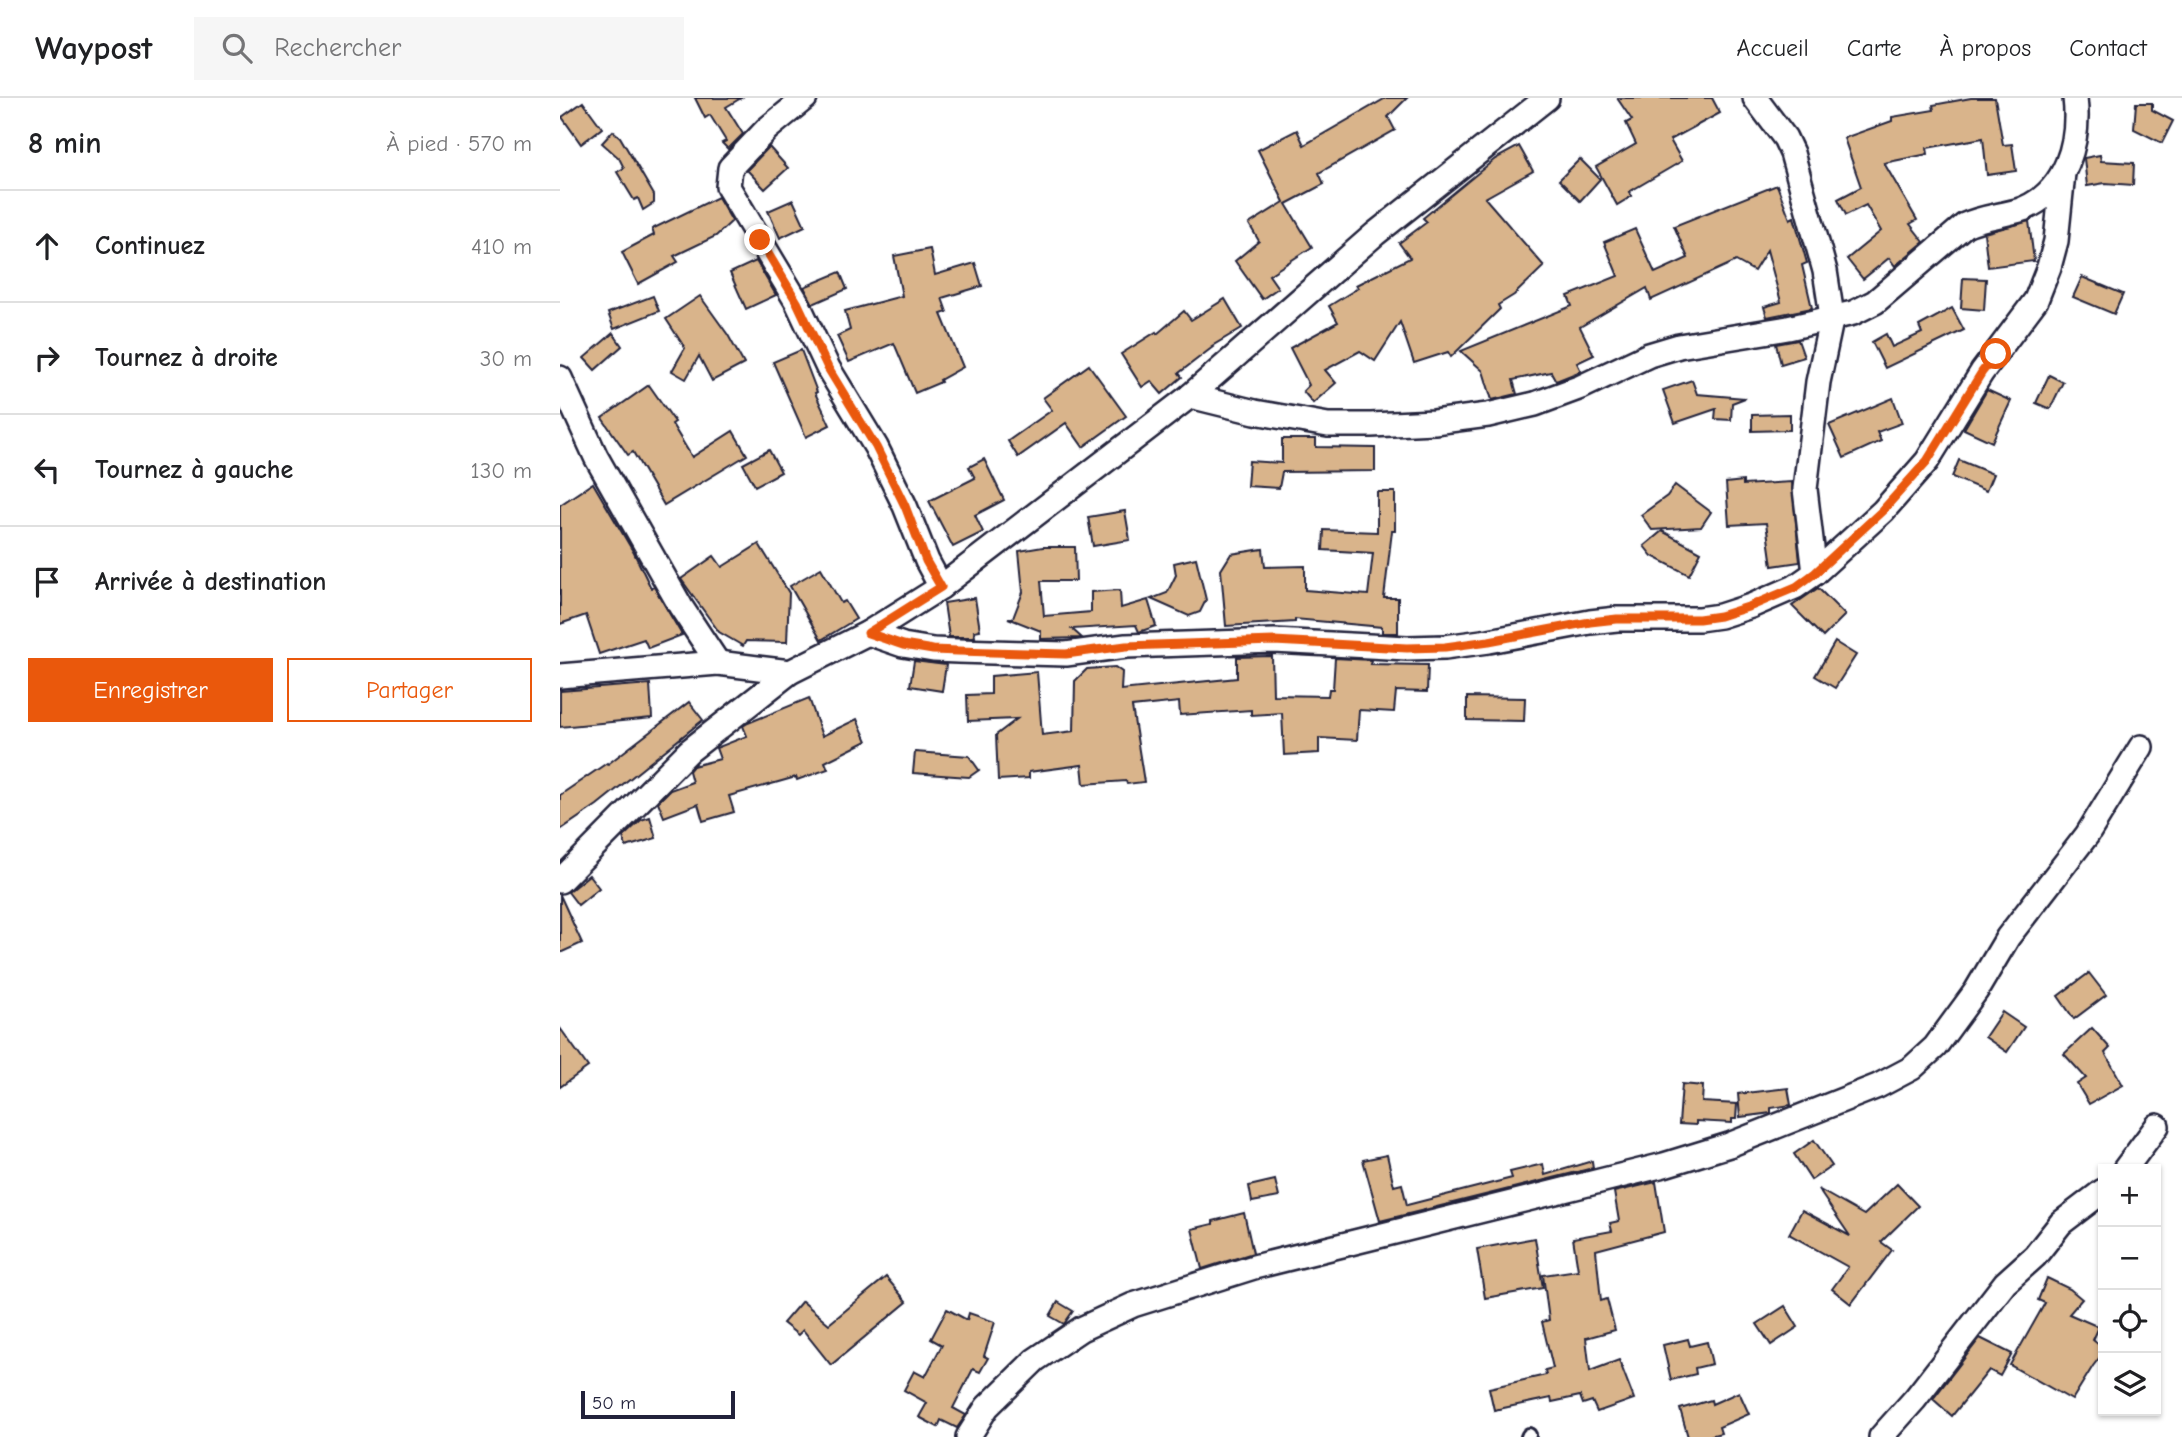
<!DOCTYPE html>
<html lang="fr">
<meta charset="utf-8">
<style>
:root{--surface:#fff;--page:#f6f6f6;--text:#202124;--muted:#757577;--line:#e0e0e0;--accent:#ea580c}
body{margin:0;font-family:"Comic Neue",sans-serif;background:var(--page);color:var(--text)}
.controls{position:absolute;right:21px;bottom:21px;display:grid;overflow:hidden;border-radius:0px;box-shadow:0 2px 5px #0004}
.controls button{width:63px;height:63px;display:grid;place-items:center;padding:0;border:0;border-bottom:2px solid var(--line);background:var(--surface);color:var(--text);font:35px sans-serif}
.scale{position:absolute;left:21px;bottom:18px;width:154px;box-sizing:border-box;padding-left:7px;border:4px solid #22223b;border-top:0;font-size:19px;line-height:24px;white-space:nowrap;color:#22223b;-webkit-text-stroke:5px #fff;paint-order:stroke}
.stop{position:absolute;width:21px;height:21px;margin:-16px;border:5px solid #ea580c;border-radius:50%;background:#fff}
.stop.end{background:#ea580c;border-color:#fff;box-shadow:0 2px 7px #0008}
.list{margin:0;padding:0;list-style:none}
h2{display:flex;justify-content:space-between;align-items:center;height:91px;margin:0;padding:0 28px;font-size:30px}
h2 small{font-size:23px;font-weight:400;color:var(--muted)}
.list li{display:grid;grid-template-columns:46px 1fr auto;gap:21px;align-items:center;box-sizing:border-box;height:112px;padding:0 28px;border-top:2px solid var(--line)}
.list b{display:block;font-size:26px;white-space:nowrap}
.list em{font-size:23px;font-style:normal;color:var(--muted)}
.actions{display:flex;gap:14px;padding:21px 28px}
.actions a{flex:1;padding:16px 0;border:2px solid var(--accent);border-radius:0px;text-align:center;font-size:24px;color:var(--accent)}
.actions .main{background:var(--accent);color:#fff}
.icon{flex:none;width:38px;height:38px;fill:none;stroke:currentColor;stroke-width:2;stroke-linecap:round;stroke-linejoin:round}
.map{position:relative;flex:none;width:1622px;height:1339px;overflow:hidden}
header{display:flex;align-items:center;gap:42px;box-sizing:border-box;height:98px;padding:0 35px;background:var(--surface);border-bottom:2px solid var(--line)}
header strong{font-size:33px}
nav{display:flex;gap:38px;margin-inline-start:auto;font-size:24px}
.search{width:490px;height:63px;background:var(--page);display:flex;align-items:center;gap:18px;box-sizing:border-box;padding:0 24px;border-radius:0px;color:var(--muted);font-size:26px}
main{display:flex}
aside{flex:1;background:var(--surface)}
.map>svg:first-child{display:block}
.building{fill:#d9b48b;stroke:#22223b;stroke-width:2}
.lines{fill:none;stroke-linecap:round;stroke-linejoin:round}
.lane-casing{stroke:#22223b;stroke-width:18}
.street-casing{stroke:#22223b;stroke-width:28}
.lane{stroke:#fff;stroke-width:12}
.street{stroke:#fff;stroke-width:23}
.route{stroke:#ea580c;stroke-width:9}
</style>
<header>
<strong>Waypost</strong>
<div class="search"><svg class="icon" aria-label="search" viewBox="0 0 24 24"><circle cx="10" cy="10" r="6"/><path d="M15 15l6 6"/></svg>Rechercher</div>
<nav><a>Accueil</a><a>Carte</a><a>À propos</a><a>Contact</a></nav>
</header>
<main>
<aside>
<h2>8 min<small>À pied · 570 m</small></h2>
<ul class="list">
<li><svg class="icon" aria-label="ahead" viewBox="0 0 24 24"><path d="M12 20V5M6 11l6-6 6 6"/></svg><div><b>Continuez</b></div><em>410 m</em></li>
<li><svg class="icon" aria-label="right" viewBox="0 0 24 24"><path d="M7 20v-9h11M14 6l5 5-5 5"/></svg><div><b>Tournez à droite</b></div><em>30 m</em></li>
<li><svg class="icon" aria-label="left" viewBox="0 0 24 24"><path d="M17 20v-9H6M10 6l-5 5 5 5"/></svg><div><b>Tournez à gauche</b></div><em>130 m</em></li>
<li><svg class="icon" aria-label="arrive" viewBox="0 0 24 24"><path d="M6 21V4h12l-3 4 3 4H6"/></svg><div><b>Arrivée à destination</b></div></li>
</ul>
<div class="actions"><a class="main">Enregistrer</a><a>Partager</a></div>
</aside>
<div class="map">
<svg width="1622" height="1339" viewBox="0 0 1622 1339">
<rect width="100%" height="100%" fill="#fff"/>
<filter id="ink" filterUnits="userSpaceOnUse"><feTurbulence type="fractalNoise" baseFrequency=".0143" numOctaves="2"/><feDisplacementMap in="SourceGraphic" scale="14" xChannelSelector="R" yChannelSelector="G"/><feConvolveMatrix kernelMatrix="1 2 1 2 8 2 1 2 1" color-interpolation-filters="sRGB"/></filter>
<g filter="url(#ink)">
<g class="building">
<path d="M135,0h46l-15,9 17,27 -15,15 -6,-6 4,-2 -16,-26 -5,3z"/>
<path d="M826,0h21l-19,19 7,13 -76,43 5,11 -38,20 26,43 -43,28 9,13 -16,11 -27,-38 24,-20 -10,-17 35,-22 -26,-52 39,-20 7,15z"/>
<path d="M1057,0h95l8,15 -50,27 12,21 -53,31 3,4 -15,9 -21,-38 40,-23 -10,-21 6,-3z"/>
<path d="M1411,0h24l8,47 9,-1 4,27 -29,4 -4,-37 -56,10 1,6 -44,9 33,57 -7,4 14,18 -29,24 -6,-8 -26,21 -16,-20 34,-28 -15,-26 -20,10 -8,-16 23,-12 -17,-49 48,-17v-4l42,-7 -1,-5z"/>
<path d="M23,4l19,26 -21,16 -19,-27z"/>
<path d="M1576,5h16v7l21,11 -11,22 -28,-14z"/>
<path d="M53,33l7,6 34,58v8l-11,7 -5,-12 -4,2 -17,-28 7,-4 -5,-10 -17,-15z"/>
<path d="M959,48l14,25 -48,27 59,68 -30,29 -16,10 2,4 -49,48 -3,-5 -34,11 -14,-41 -25,39 -15,-10 -35,19 11,13 -23,20 -10,-12 6,-6 -19,-37 48,-26 -9,-16 29,-18 -2,-3 54,-27 -11,-15 28,-21 -4,-4 72,-59z"/>
<path d="M209,49l19,21 -23,21 -18,-19z"/>
<path d="M1540,57l1,6 33,2 -1,22 -28,-2 -18,3 -3,-28z"/>
<path d="M1020,61l20,20 -20,22 -21,-21z"/>
<path d="M1217,87l13,34 4,-2 13,46 -5,2 10,43 -45,9 -3,-10 17,-5 -14,-52 -13,21 -18,-10 -85,39 -4,-12 -67,39 14,28 -17,8 4,8 -25,10 -5,-9 -38,8 4,14 -25,6 -9,-29 -22,-20 111,-45 -4,-10 50,-20 -14,-34 31,-13 20,44 33,-15 -14,-32z"/>
<path d="M158,99l14,24 -16,15 -42,20 4,6 -40,22 -16,-32 32,-17 -2,-6z"/>
<path d="M233,102l12,26 -25,12 -12,-27z"/>
<path d="M1469,123l5,40 -46,6 -4,-34z"/>
<path d="M370,151l5,26 40,-12 7,23 -40,12 5,14 -6,2 22,53 -23,13 1,2 -26,11 -21,-50 -45,19 -12,-26 13,-6 -5,-19 57,-15 -8,-40z"/>
<path d="M196,163l20,34 -30,14 -16,-36z"/>
<path d="M280,174l7,17 -34,15 -9,-17z"/>
<path d="M1522,179l41,17 -9,20 -41,-17z"/>
<path d="M1403,180l23,1 -2,31 -23,-2z"/>
<path d="M93,198l6,15 -45,18 -6,-16z"/>
<path d="M140,198l28,39 16,29 -32,17 -13,-25 -13,23 -14,-8 13,-23 -19,-29z"/>
<path d="M665,201l17,29 -30,18 1,1 -34,26 3,4 -20,17 -11,-13 -9,6 -21,-33 35,-22 1,2 27,-23 7,9z"/>
<path d="M1392,210l12,22 -79,38 -13,-26 14,-8 6,13 30,-14 -3,-7z"/>
<path d="M53,235l9,13 -27,24 -11,-12z"/>
<path d="M1238,242l6,17 -23,7 -5,-20z"/>
<path d="M241,252l16,42 -2,1 15,32 -24,12 -33,-75z"/>
<path d="M529,267l37,51 -43,31 -17,-24 -48,34 -10,-16 44,-31 -9,-12z"/>
<path d="M1489,277l14,7 -13,27 -14,-6z"/>
<path d="M1132,282l5,14 48,4 -13,5 -1,17 -16,-1 1,-10 -41,14 -12,-33z"/>
<path d="M89,287l26,37 -3,2 20,33 41,-26 14,24 -83,50 -31,-53 -5,3 -26,-37z"/>
<path d="M1427,292l24,11 -19,41 -28,-13z"/>
<path d="M1333,300l9,25 -25,9 4,9 -37,17 -15,-33z"/>
<path d="M1230,316v16l-38,1v-16z"/>
<path d="M722,341h34v8l59,1v23l-93,1 -3,16 -32,-2 2,-25 33,2z"/>
<path d="M209,352l12,22 -26,14 -12,-22z"/>
<path d="M424,361l20,41 -29,15 8,17 -30,15 -24,-46 46,-23 -6,-11z"/>
<path d="M1399,362l34,14 -7,17 -34,-14z"/>
<path d="M1183,383v4l49,-3 8,80 -28,4 -6,-43 -37,2 -3,-42z"/>
<path d="M33,385l41,70 17,35 3,-1 28,48 -34,13 -4,-9 -45,15 -13,-39 -26,9v-119z"/>
<path d="M1115,387l36,27 -10,15 -49,3 -11,-15 26,-19z"/>
<path d="M817,394h18v39h-3l-8,67h14v35h-16v-6l-87,-8v3l-69,4 -5,-56 10,-16 32,-5 2,18 40,-1v24l63,5 5,-42 -50,-3 1,-20 53,2z"/>
<path d="M565,413l5,29 -37,6 -5,-29z"/>
<path d="M1102,433l39,21 -12,23 -37,-19 -8,-10z"/>
<path d="M199,446l30,49 -2,49 -41,-1 -3,5 -24,-14 -38,-53 33,-23 8,11z"/>
<path d="M483,449h32l1,34h-35l3,35 47,-4v-20l29,-2 1,18 27,-8 8,26 -17,6 -3,-7 -64,4 10,9 -41,1v-8l-33,-13h5l10,-26 -4,-41z"/>
<path d="M636,460l10,42 -6,12 -11,4 -38,-17 16,-6 9,-18 -2,-12z"/>
<path d="M261,470l20,35 4,-2 11,18 -35,21 -31,-54z"/>
<path d="M1258,490l27,27 -22,22 -31,-31z"/>
<path d="M415,500l5,32 -6,1 1,6h-26l-5,-34z"/>
<path d="M1275,544l21,13 -21,33 -20,-12z"/>
<path d="M712,558l1,39 55,1 1,-7h4l2,-31 36,2 -1,4 58,1 -1,27 -31,-1 -2,21 -35,-2 -2,30 -38,-2v15l-35,2 -2,-42 -31,2v-5l-71,5 -1,-13 -47,5 12,75 -17,2 -1,-3 -42,3 -2,-19 -53,7v6l-31,2 -2,-45 21,-16 -49,2 -1,-26 24,-1v-18l46,-4 5,63 32,-4 1,-50 12,-12 28,-2 7,5 -1,18 116,-12v-21z"/>
<path d="M354,563l32,4 -4,26 -32,-5z"/>
<path d="M90,586l2,34 -92,9v-36z"/>
<path d="M907,599l58,1 -1,23 -57,-1z"/>
<path d="M249,600l13,38 35,-17 10,22 -42,21 3,7 -31,11 -1,-3 -67,19 5,16 -31,9 -5,-17 -34,13 -6,-15 12,-12 22,-8 -3,-11 4,-5 27,-7 -4,-11 31,-12 -4,-10 5,-3z"/>
<path d="M129,604l14,18 -106,85 -37,25v-35l47,-32 1,1z"/>
<path d="M355,654l54,4 10,14 -10,7 -56,-4z"/>
<path d="M90,719l6,21 -30,9 -3,-10 18,-17z"/>
<path d="M29,777l10,13 -21,17 -10,-13z"/>
<path d="M0,797l22,48 -22,10z"/>
<path d="M1529,875l17,22 -32,24 -16,-23z"/>
<path d="M1442,914l22,15 -17,25 -22,-15z"/>
<path d="M0,930l28,39 -28,20z"/>
<path d="M1532,930l18,20 -5,5 18,32 -34,19 -12,-20 9,-6 -22,-24z"/>
<path d="M1122,986l21,2 -1,16 35,2 -1,15h-4v4l-36,-2v4l-17,-1z"/>
<path d="M1228,990l3,17 -20,3v5l-31,4 -2,-23z"/>
<path d="M1254,1042l18,26 -21,14 -17,-26z"/>
<path d="M827,1057l7,31 8,-2 5,21 105,-27 -2,-6 33,-8 2,11 47,-14 1,7 -213,53 -17,-61z"/>
<path d="M715,1082l4,17 -27,5 -3,-16z"/>
<path d="M1096,1084l8,50 -68,18 5,51 6,-2 8,31 -29,8 4,33 29,-11 15,39 -37,13 -5,-11 -9,3 -3,-8 -28,6 -1,-4 -57,12 -5,-22 57,-13 -1,-5 8,-2 -11,-46 7,-2 -6,-45 35,-5 -5,-32 39,-7 -2,-8 9,-2 -5,-29z"/>
<path d="M1337,1086l21,22 -37,36 11,8 -41,54 -19,-15 16,-22 -59,-33 13,-24 48,26 -32,-47 46,26z"/>
<path d="M684,1115l9,40 -51,16 -10,-40 21,-5v-3z"/>
<path d="M975,1140l8,50 -58,10 -8,-49z"/>
<path d="M326,1179l21,25 -76,63 -28,-35 -5,5 -15,-12 19,-22 27,23z"/>
<path d="M1487,1180l23,11 12,10 -13,15 30,13 -6,13 10,8v5l-10,13 -21,34 -62,-35 35,-62 -7,-3z"/>
<path d="M498,1204l15,9 -9,13 -14,-8z"/>
<path d="M1225,1208l13,21 -27,18 -14,-21z"/>
<path d="M387,1211l20,11 2,-7 26,9 -11,34 4,2 -8,14 -7,-3 -20,39 13,7 -9,13 -16,-8 -3,7 -19,-10 8,-14 -23,-13 10,-19 11,6 17,-32 -11,-6z"/>
<path d="M1420,1240l32,16 -12,22 -11,-6 -37,46 -19,-17z"/>
<path d="M1128,1241l2,7 17,-4 5,22 -17,4 1,6 -25,6 -8,-35z"/>
<path d="M1179,1294l10,22 -30,13 2,6 -15,4h-18l-8,-28 31,-9 1,4z"/>
</g>
<g class="lines">
<g class="lane-casing">
<path id="lane" d="M968,1339l1,-2"/>
</g>
<g class="street-casing">
<g id="street">
<path d="M245,0l-38,31 -37,39 -2,19 69,115 31,66 48,79 29,59 22,55 14,26"/>
<path d="M1195,0l30,40 7,15 33,118 7,45 -14,66 -13,107 10,84"/>
<path d="M0,280l36,79 85,150 37,56"/>
<path d="M630,298l65,16 73,13h43l63,-3 54,-7 47,-11 46,-17 68,-32 30,-9 109,-18 65,-15 22,-11 90,-77c19,-9 38,-9 58,-16 44,-18 57,-68 52,-111"/>
<path d="M308,535l35,12 30,5 25,1 108,3 60,-8 148,-5 133,7 38,-1 44,-6 101,-19 27,-3h82l21,-3 31,-10 44,-19 20,-14 68,-62 44,-50 55,-89 54,-72 13,-33 7,-26 7,-68"/>
<path d="M0,578l158,-13 72,9"/>
<path d="M0,783l129,-130 101,-79 78,-39 73,-46 249,-191 185,-162 172,-136"/>
<path d="M1565,1071l32,-43"/>
<path d="M408,1339l19,-30 48,-47 46,-31 52,-24 121,-38 410,-102 65,-20 149,-59 34,-18 23,-21 41,-56 32,-54 79,-102 54,-88"/>
<path d="M1321,1339l34,-38 90,-116 30,-27 26,-33 42,-32"/>
</g>
</g>
<use href="#lane" class="lane"/>
<use href="#street" class="street"/>
</g>
</g>
<g class="lines" filter="url(#ink)">
<path class="route" d="M200,142l37,62 31,66 48,79 29,59 21,55 15,26 -73,46 35,12 30,5 25,1 108,3 60,-8 148,-5 133,7 38,-1 44,-6 101,-19 27,-3h82l21,-3 31,-10 45,-19 19,-14 67,-62 45,-50 55,-89 14,-18"/>
</g>
</svg>
<div class="controls">
<button>+</button>
<button>−</button>
<button><svg class="icon" aria-label="locate" viewBox="0 0 24 24"><circle cx="12" cy="12" r="6"/><path d="M12 2v4M12 18v4M2 12h4M18 12h4"/></svg></button>
<button><svg class="icon" aria-label="layers" viewBox="0 0 24 24"><path d="M12 4l9 5-9 5-9-5zM3 14l9 5 9-5"/></svg></button>
</div>
<div class="scale">50 m</div>
<div class="stop" style="left:1436px;top:256px"></div>
<div class="stop end" style="left:200px;top:142px"></div>
</div>
</main>
